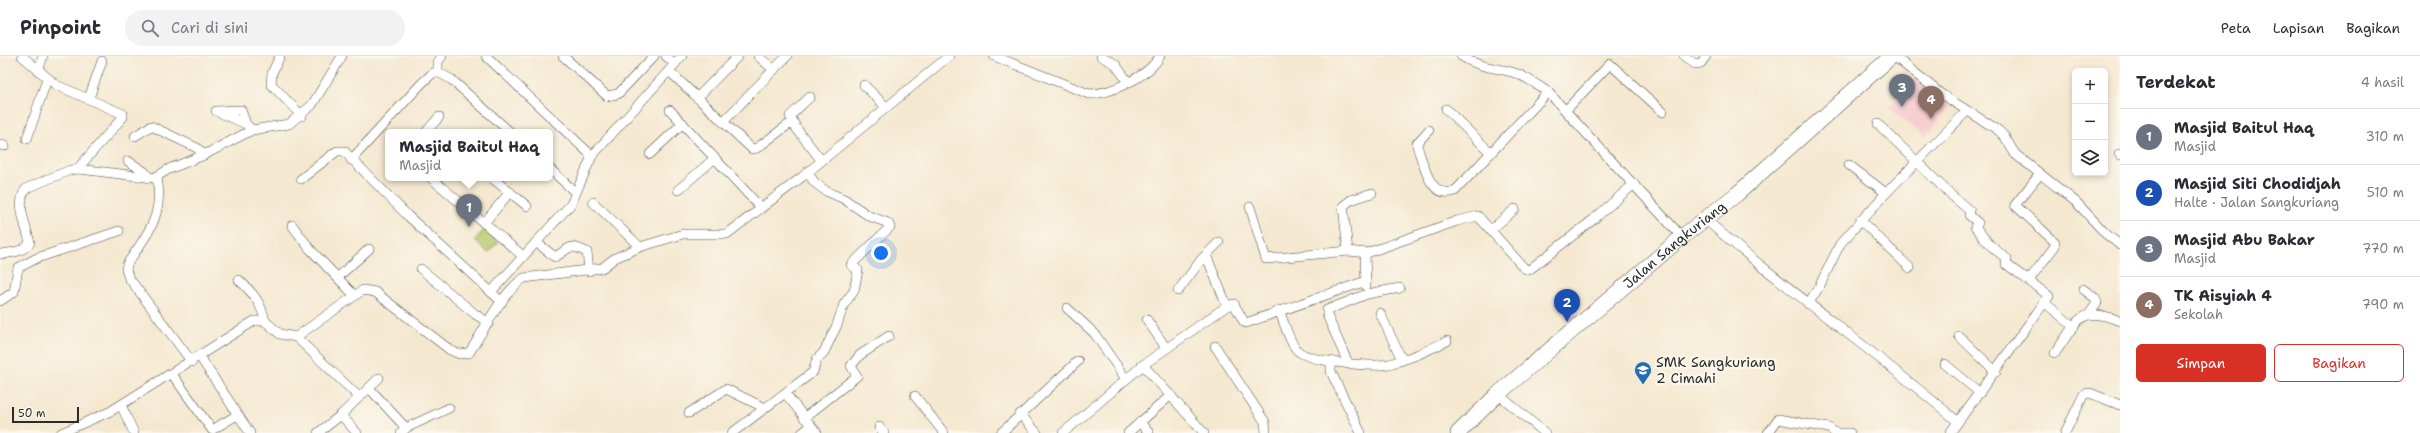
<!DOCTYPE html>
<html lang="id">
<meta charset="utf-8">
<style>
:root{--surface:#fff;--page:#f2f2f3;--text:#2b2b33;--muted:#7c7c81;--line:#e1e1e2;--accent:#d93025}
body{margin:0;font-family:"Shantell Sans",sans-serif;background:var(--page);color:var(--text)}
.controls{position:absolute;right:12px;top:12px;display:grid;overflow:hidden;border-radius:6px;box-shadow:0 2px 6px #0003}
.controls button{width:36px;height:36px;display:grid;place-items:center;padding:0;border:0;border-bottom:1px solid var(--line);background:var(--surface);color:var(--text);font:20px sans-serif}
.scale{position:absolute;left:12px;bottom:10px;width:67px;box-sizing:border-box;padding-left:4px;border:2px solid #2b2b2b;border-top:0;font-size:11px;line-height:14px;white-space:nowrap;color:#2b2b2b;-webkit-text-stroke:3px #fbf7ec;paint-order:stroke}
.you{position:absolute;left:881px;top:197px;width:14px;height:14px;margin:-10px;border:3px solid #fff;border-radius:50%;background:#1a73e8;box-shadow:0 0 0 6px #1a73e833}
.badge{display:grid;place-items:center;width:26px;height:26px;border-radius:50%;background:var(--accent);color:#fff;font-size:13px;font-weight:700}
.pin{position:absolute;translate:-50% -33px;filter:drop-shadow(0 1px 2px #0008)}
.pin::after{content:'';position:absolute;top:21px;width:14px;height:12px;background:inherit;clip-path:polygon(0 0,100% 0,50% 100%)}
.popup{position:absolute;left:385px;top:73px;width:168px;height:52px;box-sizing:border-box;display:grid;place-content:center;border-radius:6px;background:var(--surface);filter:drop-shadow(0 1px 3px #0005);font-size:13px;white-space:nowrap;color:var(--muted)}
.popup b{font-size:15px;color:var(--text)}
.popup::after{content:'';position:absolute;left:50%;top:100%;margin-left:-8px;border:8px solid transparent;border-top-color:var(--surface)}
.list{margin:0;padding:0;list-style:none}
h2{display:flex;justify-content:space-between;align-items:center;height:52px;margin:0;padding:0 16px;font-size:17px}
h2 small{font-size:13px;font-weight:400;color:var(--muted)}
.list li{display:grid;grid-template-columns:26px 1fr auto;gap:12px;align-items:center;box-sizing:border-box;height:56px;padding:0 16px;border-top:1px solid var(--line)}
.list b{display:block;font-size:15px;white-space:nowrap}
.list p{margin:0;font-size:13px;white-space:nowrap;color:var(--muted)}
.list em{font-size:13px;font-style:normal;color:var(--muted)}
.actions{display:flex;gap:8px;padding:12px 16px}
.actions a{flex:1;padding:9px 0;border:1px solid var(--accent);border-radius:6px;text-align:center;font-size:14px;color:var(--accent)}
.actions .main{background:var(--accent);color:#fff}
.icon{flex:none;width:22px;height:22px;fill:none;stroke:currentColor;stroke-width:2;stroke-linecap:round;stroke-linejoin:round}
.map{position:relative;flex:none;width:2120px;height:377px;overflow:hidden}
header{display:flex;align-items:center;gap:24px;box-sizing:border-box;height:56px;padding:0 20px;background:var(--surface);border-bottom:1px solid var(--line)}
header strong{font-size:19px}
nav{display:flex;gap:22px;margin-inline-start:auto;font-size:14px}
.search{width:280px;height:36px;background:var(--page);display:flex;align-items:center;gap:10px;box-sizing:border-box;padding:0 14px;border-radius:22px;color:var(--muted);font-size:15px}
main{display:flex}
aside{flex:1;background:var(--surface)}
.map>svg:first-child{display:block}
.built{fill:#f7cfd0}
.green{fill:#b6c76a;stroke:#70794a}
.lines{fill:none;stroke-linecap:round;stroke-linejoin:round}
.street-casing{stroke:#494744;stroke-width:10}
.primary-casing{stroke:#494744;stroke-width:16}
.street{stroke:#fff;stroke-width:9}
.primary{stroke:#fff;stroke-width:15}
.labels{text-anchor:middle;stroke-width:4;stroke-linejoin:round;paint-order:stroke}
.street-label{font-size:14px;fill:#2b2b2b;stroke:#fbf7ec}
.poi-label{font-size:14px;fill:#2b2b2b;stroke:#fbf7ec;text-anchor:start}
</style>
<header>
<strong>Pinpoint</strong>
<div class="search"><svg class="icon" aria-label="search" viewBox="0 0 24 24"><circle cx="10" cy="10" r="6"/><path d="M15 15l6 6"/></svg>Cari di sini</div>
<nav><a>Peta</a><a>Lapisan</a><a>Bagikan</a></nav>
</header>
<main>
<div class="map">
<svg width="2120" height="377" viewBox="0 0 2120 377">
<rect width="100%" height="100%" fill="#fbf7ec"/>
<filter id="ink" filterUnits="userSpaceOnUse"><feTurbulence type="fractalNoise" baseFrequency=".025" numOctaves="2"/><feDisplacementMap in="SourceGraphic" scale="8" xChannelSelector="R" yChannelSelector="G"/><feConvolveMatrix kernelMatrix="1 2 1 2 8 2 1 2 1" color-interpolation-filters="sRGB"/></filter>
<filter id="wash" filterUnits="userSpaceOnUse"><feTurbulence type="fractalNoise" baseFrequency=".012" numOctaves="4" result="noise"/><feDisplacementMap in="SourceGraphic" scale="16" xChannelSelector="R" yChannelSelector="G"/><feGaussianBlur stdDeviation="0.9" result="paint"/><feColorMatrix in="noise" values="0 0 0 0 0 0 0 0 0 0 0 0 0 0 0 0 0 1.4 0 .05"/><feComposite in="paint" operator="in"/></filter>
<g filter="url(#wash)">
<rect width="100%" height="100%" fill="#f4e8d0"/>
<path class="built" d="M1915,23l36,26 -26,33 -36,-30z"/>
<path class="green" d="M485,173l13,13 -10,11 -13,-13z"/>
</g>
<g filter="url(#ink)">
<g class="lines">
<g class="street-casing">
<g id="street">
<path d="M22,0l34,29 67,29v3l-43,49 -1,3"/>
<path d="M280,0l-8,17 -1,11 31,32"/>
<path d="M486,0l106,100"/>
<path d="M563,0l44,40 11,-2 36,-38"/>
<path d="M666,0l9,8"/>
<path d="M758,0l16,14"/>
<path d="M994,0l95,38c22,0 60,-18 71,-38"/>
<path d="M1101,0l14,8 13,18"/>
<path d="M1461,0c19,12 34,11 54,17 12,4 22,12 33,19l134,145"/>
<path d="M1684,0l11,8 6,-1 5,-7"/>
<path d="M1894,0l47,38 57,36 7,7 10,17 61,48 30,32 14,11"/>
<path d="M38,15l5,-15"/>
<path d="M669,15l83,78 5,-1 31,-23 5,-1 28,36"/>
<path d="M438,16v-10l4,-6"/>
<path d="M864,29l23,23"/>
<path d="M89,42l13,-37"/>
<path d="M697,42l41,-42"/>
<path d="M1446,53l45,44"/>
<path d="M670,54l91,98"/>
<path d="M1566,54l44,-46 53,48"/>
<path d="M723,66l64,-66"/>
<path d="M246,68l-5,-14 -25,1 30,13 6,6"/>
<path d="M1878,68l73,71 19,16 -1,4 9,8 -3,4 15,18 17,14 -1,5 43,32 -99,137"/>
<path d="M795,69l-5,-9 20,-19"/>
<path d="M1429,74l-12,13v3c7,18 12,54 38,45l93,-99"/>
<path d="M426,76l13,-15"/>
<path d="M135,80l16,-10 46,22 7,7"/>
<path d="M27,83l20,-60"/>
<path d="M0,89l5,1"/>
<path d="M650,98l33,-31"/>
<path d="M2119,98l1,1"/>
<path d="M351,104l71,-77 11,-10 5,-1 14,8 58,52"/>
<path d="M128,105l17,11 4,6"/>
<path d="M1849,109l37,28"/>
<path d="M550,113l26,24"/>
<path d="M157,121c7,38 -9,57 -30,87l-1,6 3,8 63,84"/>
<path d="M431,122l92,78"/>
<path d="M492,122l35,28"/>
<path d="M301,123l36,-28h7l64,65 94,86"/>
<path d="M678,134l37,-32"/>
<path d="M593,146l47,45"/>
<path d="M1250,151l16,52 82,-8 19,2 90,-32 21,-5 46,52 5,2 65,-51 40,-35"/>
<path d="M1705,163c81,71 170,132 252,202"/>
<path d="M1860,164l50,48"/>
<path d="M484,167l26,-31"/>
<path d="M292,169l18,24 44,46"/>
<path d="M1491,174l24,-21"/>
<path d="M536,186l19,15c16,-9 12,-14 32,-5l2,19"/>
<path d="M1348,195l-5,-45 8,-6 21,-7"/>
<path d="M1365,197l1,33"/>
<path d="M0,198c10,-1 23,-2 30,-11 -3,-15 -16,-42 -3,-55l43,-18 9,-1 75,9 15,-9 35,-14 48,-25 37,-6 23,-19 30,-49"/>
<path d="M1206,199l21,51"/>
<path d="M421,213l54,45 14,9"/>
<path d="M338,221l31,-28"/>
<path d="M239,224c14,13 22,22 26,41"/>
<path d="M2029,224l26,-34v-4l-40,-37 25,-31"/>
<path d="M2083,233l12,9 2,5 -7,10"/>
<path d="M1178,235l23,-31 18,-18"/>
<path d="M491,236l80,-88 21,-48 90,-100"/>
<path d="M0,245l14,-9 4,-24 19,-10 82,-27"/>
<path d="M2045,247l29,24"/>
<path d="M1808,248l11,-17 21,-43 46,-51 81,-82"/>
<path d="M1067,252l27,25 32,46"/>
<path d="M1279,254c5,12 9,29 17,39 11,14 77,18 93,15 21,-5 39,-14 58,-23"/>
<path d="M1380,257l22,47"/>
<path d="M1147,264l19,28"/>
<path d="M1959,280l37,36"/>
<path d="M296,281l63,60"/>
<path d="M1215,290l50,76 1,11"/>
<path d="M2055,297c23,-31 23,-49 65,-32"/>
<path d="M200,301l50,76"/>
<path d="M1331,305v11l30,61"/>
<path d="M1348,307l-21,-48v-5l40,-16 33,-6"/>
<path d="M1945,308l35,29"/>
<path d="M1143,309l61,68"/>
<path d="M172,318l40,56 25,-15"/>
<path d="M369,332l37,40"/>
<path d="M785,337l32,40"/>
<path d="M1498,338l47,39"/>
<path d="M915,340l29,37"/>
<path d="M121,349l13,28"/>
<path d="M689,357l37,-24 39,19"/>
<path d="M1020,358l17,19"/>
<path d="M341,359l16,18"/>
<path d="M804,362l53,-42 -6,-10 9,-11 29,-19"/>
<path d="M1140,366l9,11"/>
<path d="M879,371l5,6"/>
<path d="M61,377l50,-22 143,-90h11l15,13 16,3 67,-47 12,2 75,58 9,4 10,-1c16,-24 31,-58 55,-75l78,-10 13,-10 25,-11 43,-13h44l75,-57 147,-121"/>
<path d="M318,377l23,-18 38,-37"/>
<path d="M401,377l5,-5 43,-20"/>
<path d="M732,377l81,-61 4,-13 7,-7 13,-27 7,-21 10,-13 4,-21 -7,-5 39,-38 -2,-4 -19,-7 -25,-17 -18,-8 -11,-8 -8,-11"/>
<path d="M802,377l9,-7"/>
<path d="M1001,377l77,-72"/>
<path d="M1063,377l80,-68 84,-59 7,-2 10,18 2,1 120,-42"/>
<path d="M1128,377l43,-38"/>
<path d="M1768,377l10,-14 51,9 6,5"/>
<path d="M1838,377h12"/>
<path d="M2065,377l19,-39 6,-1 30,12"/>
</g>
</g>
<g class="primary-casing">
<g id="primary">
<path id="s1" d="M1458,377l40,-39 184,-157 55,-43 155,-138"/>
</g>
</g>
<use href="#street" class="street"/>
<use href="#primary" class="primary"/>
</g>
</g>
<defs>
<g id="school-pin" transform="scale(0.9)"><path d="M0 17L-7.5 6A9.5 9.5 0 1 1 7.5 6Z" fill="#1f6fb2" stroke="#fbf7ec"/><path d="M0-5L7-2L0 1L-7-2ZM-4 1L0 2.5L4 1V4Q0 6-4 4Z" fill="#fff"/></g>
</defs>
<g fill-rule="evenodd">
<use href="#school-pin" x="1643" y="314"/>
</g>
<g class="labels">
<g class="street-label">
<text dy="5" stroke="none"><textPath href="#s1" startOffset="287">Jalan Sangkuriang</textPath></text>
</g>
<g class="poi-label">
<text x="1656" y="311">SMK Sangkuriang<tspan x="1656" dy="16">2 Cimahi</tspan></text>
</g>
</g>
</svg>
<div class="controls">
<button>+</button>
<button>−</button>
<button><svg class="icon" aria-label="layers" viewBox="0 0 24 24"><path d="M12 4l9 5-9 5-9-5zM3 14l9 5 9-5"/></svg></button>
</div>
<div class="scale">50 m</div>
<div class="you"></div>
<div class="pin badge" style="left:469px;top:171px;background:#6b7280">1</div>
<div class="popup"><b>Masjid Baitul Haq</b>Masjid</div>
<div class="pin badge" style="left:1567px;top:266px;background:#1a4fb4">2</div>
<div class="pin badge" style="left:1902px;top:51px;background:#6b7280">3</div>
<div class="pin badge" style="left:1931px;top:63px;background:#8d6e63">4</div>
</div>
<aside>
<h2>Terdekat<small>4 hasil</small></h2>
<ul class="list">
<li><span class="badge" style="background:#6b7280">1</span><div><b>Masjid Baitul Haq</b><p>Masjid</p></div><em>310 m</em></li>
<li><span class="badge" style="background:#1a4fb4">2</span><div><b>Masjid Siti Chodidjah</b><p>Halte · Jalan Sangkuriang</p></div><em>510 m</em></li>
<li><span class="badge" style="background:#6b7280">3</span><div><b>Masjid Abu Bakar</b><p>Masjid</p></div><em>770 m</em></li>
<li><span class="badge" style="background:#8d6e63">4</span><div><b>TK Aisyiah 4</b><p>Sekolah</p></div><em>790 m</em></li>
</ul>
<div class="actions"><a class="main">Simpan</a><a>Bagikan</a></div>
</aside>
</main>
